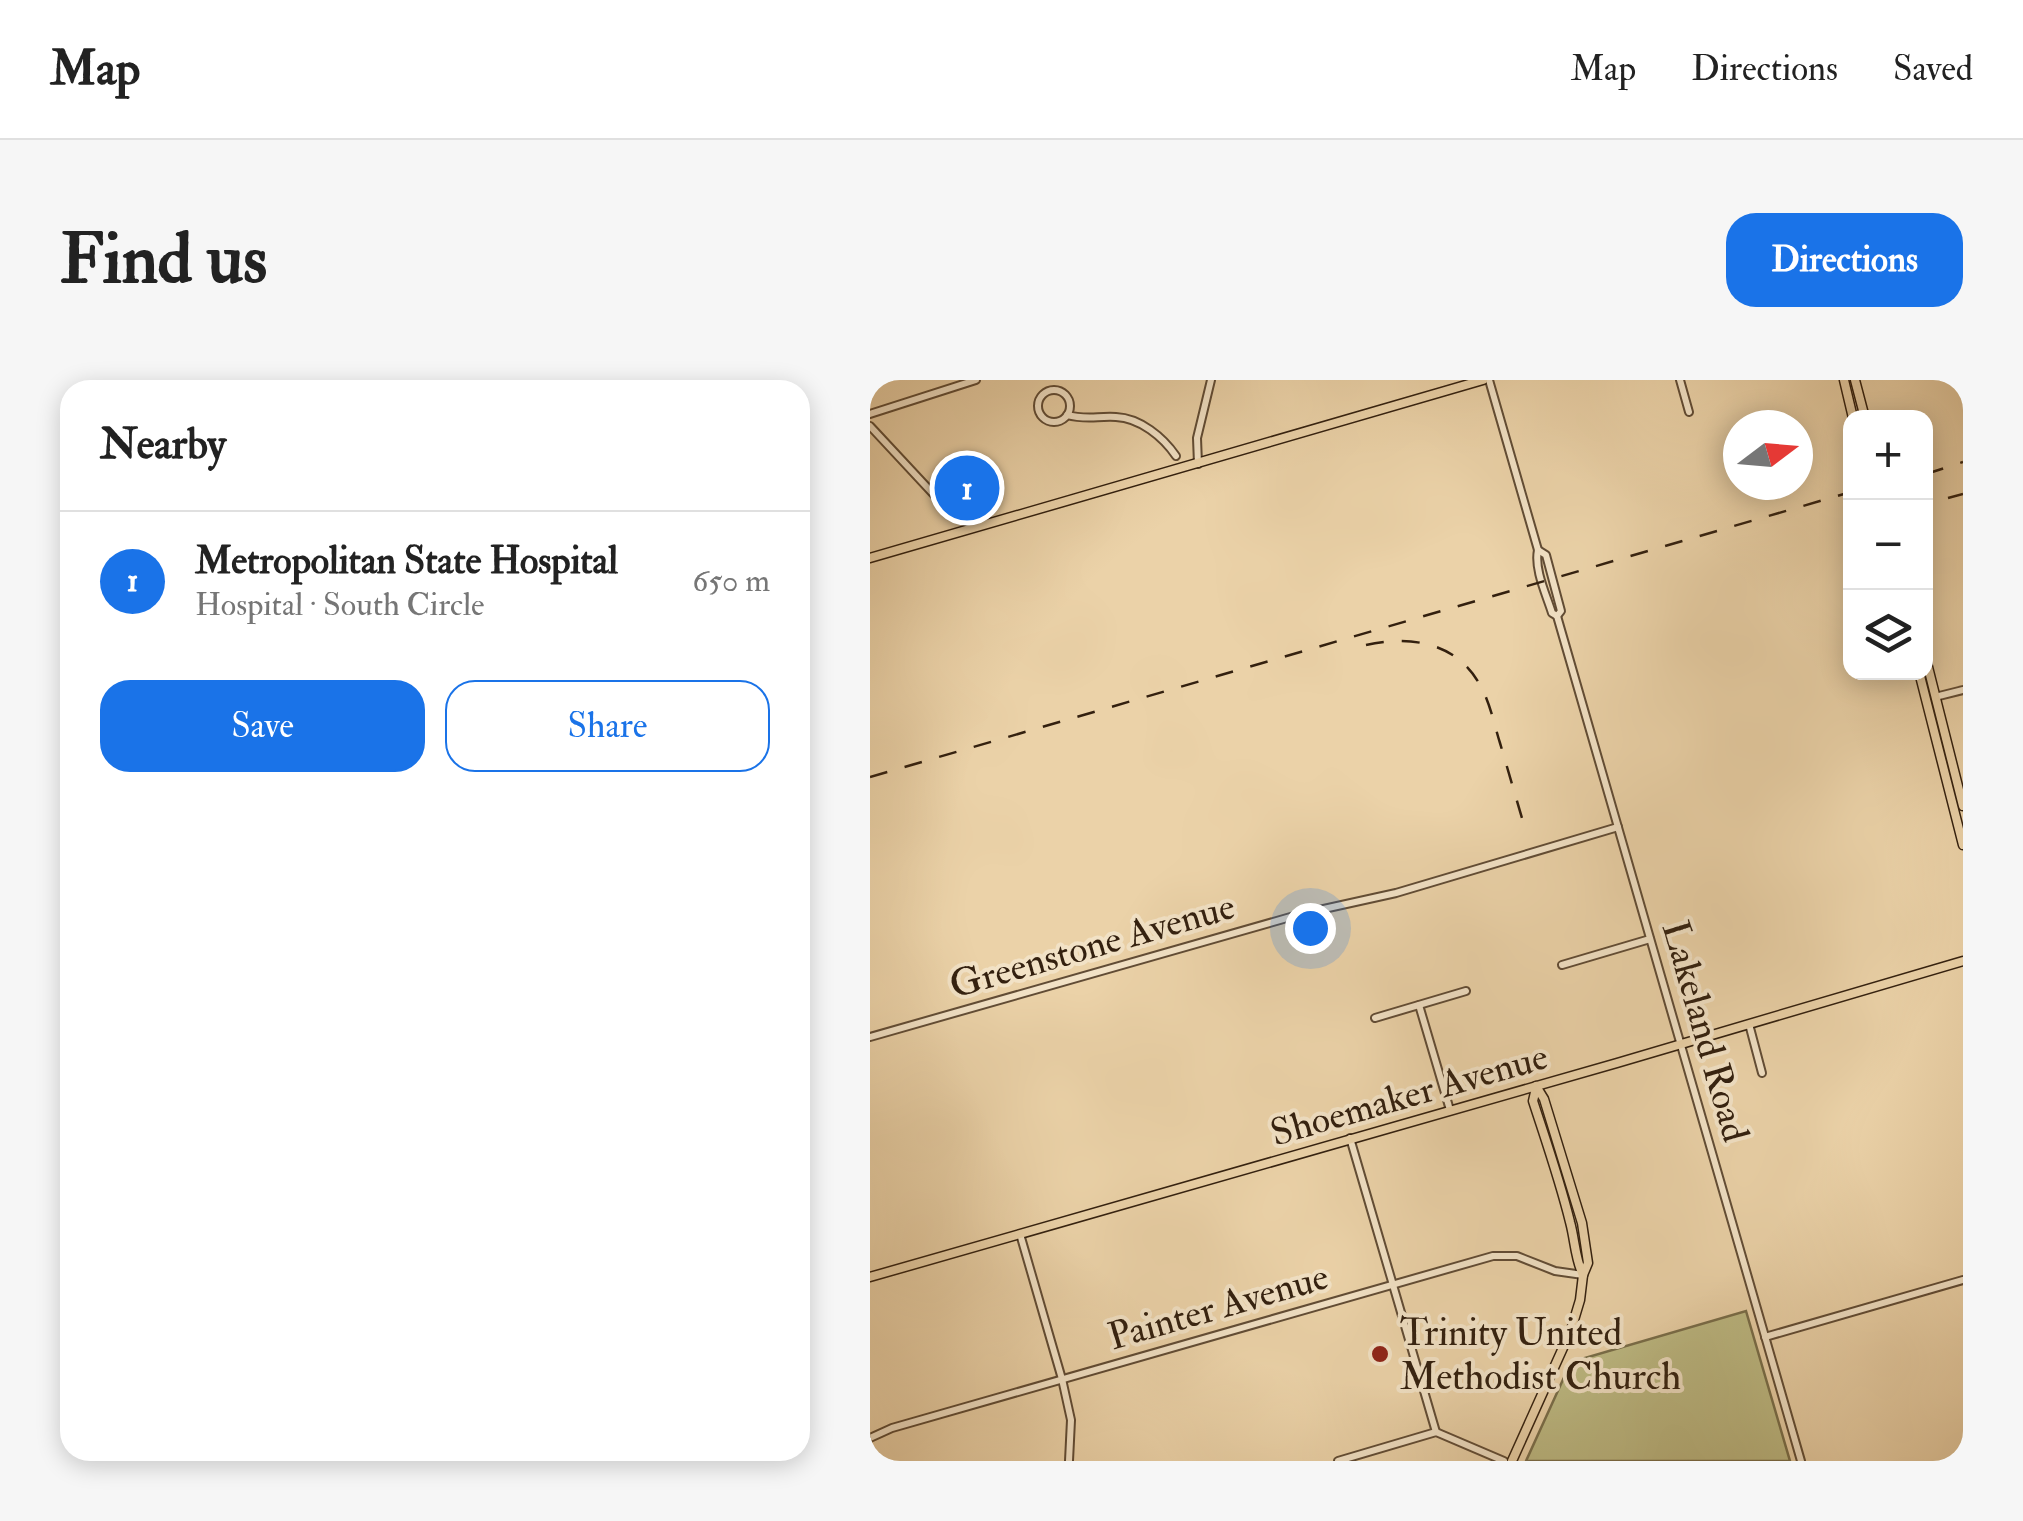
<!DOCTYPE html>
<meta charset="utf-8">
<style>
:root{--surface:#fff;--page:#f6f6f6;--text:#222;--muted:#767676;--line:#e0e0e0;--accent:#1a73e8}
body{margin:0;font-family:"IM FELL Double Pica",serif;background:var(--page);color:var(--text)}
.controls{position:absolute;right:30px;top:30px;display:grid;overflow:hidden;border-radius:20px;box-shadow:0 5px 25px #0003}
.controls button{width:90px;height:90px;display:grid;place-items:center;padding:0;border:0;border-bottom:2px solid var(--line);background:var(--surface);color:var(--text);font:50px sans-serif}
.compass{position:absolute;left:853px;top:30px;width:90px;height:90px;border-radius:50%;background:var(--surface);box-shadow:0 5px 25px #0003;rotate:74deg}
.you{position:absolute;left:440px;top:548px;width:35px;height:35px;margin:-25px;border:8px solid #fff;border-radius:50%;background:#1a73e8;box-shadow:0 0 0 15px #1a73e833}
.badge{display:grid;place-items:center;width:65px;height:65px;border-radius:50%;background:var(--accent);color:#fff;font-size:32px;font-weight:700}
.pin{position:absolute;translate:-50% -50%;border:5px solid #fff;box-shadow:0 2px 10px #0006}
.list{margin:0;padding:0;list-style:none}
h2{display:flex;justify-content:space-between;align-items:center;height:130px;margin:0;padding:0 40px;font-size:42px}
h2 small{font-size:32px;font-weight:400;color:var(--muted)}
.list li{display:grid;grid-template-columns:65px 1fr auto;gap:30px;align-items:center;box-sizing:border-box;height:140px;padding:0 40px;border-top:2px solid var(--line)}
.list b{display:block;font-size:38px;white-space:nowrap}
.list p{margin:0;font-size:32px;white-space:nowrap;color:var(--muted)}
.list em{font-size:32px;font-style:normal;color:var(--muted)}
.actions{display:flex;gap:20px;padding:30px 40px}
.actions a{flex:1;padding:22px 0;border:2px solid var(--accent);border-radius:30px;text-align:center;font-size:35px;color:var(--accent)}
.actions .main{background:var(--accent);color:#fff}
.icon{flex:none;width:55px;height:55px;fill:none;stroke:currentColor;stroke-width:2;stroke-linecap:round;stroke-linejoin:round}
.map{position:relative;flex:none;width:1093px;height:1081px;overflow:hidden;border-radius:30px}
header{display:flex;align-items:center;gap:60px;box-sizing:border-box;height:140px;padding:0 50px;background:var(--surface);border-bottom:2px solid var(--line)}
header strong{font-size:48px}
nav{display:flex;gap:55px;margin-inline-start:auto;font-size:35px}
.intro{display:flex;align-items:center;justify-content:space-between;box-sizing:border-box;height:240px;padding:0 60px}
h1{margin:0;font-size:70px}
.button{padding:25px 45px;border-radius:30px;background:var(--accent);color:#fff;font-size:35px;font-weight:700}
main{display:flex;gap:60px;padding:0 60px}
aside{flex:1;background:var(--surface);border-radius:30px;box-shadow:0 5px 25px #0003}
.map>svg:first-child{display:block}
.green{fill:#bdba83;stroke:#786d49;stroke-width:2.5}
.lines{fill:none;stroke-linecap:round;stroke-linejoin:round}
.minor-casing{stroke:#614c35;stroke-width:10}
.major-casing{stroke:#33200f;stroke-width:11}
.minor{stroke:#f2e2c6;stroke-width:6}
.major{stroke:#ebd2a8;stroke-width:8}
.rail{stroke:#33200f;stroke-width:2.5;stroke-dasharray:18 18;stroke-linecap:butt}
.poi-dot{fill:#8f2418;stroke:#f2e2c6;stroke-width:4}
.labels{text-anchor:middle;stroke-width:8;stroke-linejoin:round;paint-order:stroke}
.street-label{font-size:38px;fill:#33200f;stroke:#f2e2c6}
.poi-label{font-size:38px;fill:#33200f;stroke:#f2e2c6;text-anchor:start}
</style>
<header>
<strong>Map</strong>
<nav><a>Map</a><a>Directions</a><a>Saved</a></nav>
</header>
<div class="intro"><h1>Find us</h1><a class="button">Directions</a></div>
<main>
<aside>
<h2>Nearby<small></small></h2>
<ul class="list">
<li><span class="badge">1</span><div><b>Metropolitan State Hospital</b><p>Hospital · South Circle</p></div><em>650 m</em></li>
</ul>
<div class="actions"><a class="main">Save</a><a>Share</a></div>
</aside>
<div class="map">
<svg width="1093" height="1081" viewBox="0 0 1093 1081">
<rect width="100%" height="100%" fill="#ebd2a8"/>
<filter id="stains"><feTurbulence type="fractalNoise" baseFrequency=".002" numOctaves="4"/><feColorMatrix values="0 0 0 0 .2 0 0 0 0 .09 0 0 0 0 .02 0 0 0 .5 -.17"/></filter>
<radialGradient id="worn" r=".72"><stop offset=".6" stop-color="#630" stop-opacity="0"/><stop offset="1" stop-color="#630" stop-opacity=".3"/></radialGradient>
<path class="green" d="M876,931l44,150h-264l45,-99z"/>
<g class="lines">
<g class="minor-casing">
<g id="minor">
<path d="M619,0l49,170c-4,19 8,44 14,63l5,3 244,845"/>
<path d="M810,0l9,32"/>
<circle cx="184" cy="26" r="16"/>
<path d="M0,34l106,-34"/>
<path d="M197,35c19,5 30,1 49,2 24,1 47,20 60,39"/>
<path d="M0,46l82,88"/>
<path d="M328,84l-1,-26 14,-58"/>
<path d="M668,170l8,5 15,56 -4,5"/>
<path d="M1065,317l28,-7"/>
<path d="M692,585l88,-26"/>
<path d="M549,625l31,105"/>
<path d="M505,638l91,-27"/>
<path d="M879,644l13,49"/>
<path d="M0,657l431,-123 95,-21 222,-66"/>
<path d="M480,758l86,294"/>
<path d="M150,854l42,145 9,41 -2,41"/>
<path d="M895,957l198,-57"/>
<path d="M0,1058l22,-10 601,-172h24l38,15 28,4"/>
<path d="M468,1081l98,-29 68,29"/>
</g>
</g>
<g class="major-casing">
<g id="major">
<path d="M974,0l9,38"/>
<path d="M985,0l10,38"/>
<path d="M0,178l613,-178"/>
<path d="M1056,279l37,147"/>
<path d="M1049,292l44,173"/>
<path d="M666,708l-3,13c13,40 27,80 37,121 5,18 5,37 13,53"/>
<path d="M0,897l747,-214 346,-102"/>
<path d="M642,1081l59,-131 9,-30 3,-25 5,-12 -6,-40 -38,-124 -8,-13"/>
</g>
</g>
<use href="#minor" class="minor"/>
<use href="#major" class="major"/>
<g class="rail">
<path d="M1056,94l37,-12"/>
<path d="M1078,118l15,-4"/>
<path d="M496,265c43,-10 91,-3 114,40 10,17 14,39 20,58 8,27 16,55 24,82"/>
<path d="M0,397l981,-285"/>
</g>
</g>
<circle class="poi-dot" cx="510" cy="974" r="10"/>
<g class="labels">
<g class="street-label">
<text transform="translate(222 565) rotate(-16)" y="13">Greenstone Avenue</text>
<text transform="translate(836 651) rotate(74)" y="13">Lakeland Road</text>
<text transform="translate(539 714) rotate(-16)" y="13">Shoemaker Avenue</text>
<text transform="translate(348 926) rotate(-16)" y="13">Painter Avenue</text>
</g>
<g class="poi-label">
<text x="530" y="965">Trinity United<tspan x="530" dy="44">Methodist Church</tspan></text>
</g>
</g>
<rect width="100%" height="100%" filter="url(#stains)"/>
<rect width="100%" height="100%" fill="url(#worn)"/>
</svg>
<div class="controls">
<button>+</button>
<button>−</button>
<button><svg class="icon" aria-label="layers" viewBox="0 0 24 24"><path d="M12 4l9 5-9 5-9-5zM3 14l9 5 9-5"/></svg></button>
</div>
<svg class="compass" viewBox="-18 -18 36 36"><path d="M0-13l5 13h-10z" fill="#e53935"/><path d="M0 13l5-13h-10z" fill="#767676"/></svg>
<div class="you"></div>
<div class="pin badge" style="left:97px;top:108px">1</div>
</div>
</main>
